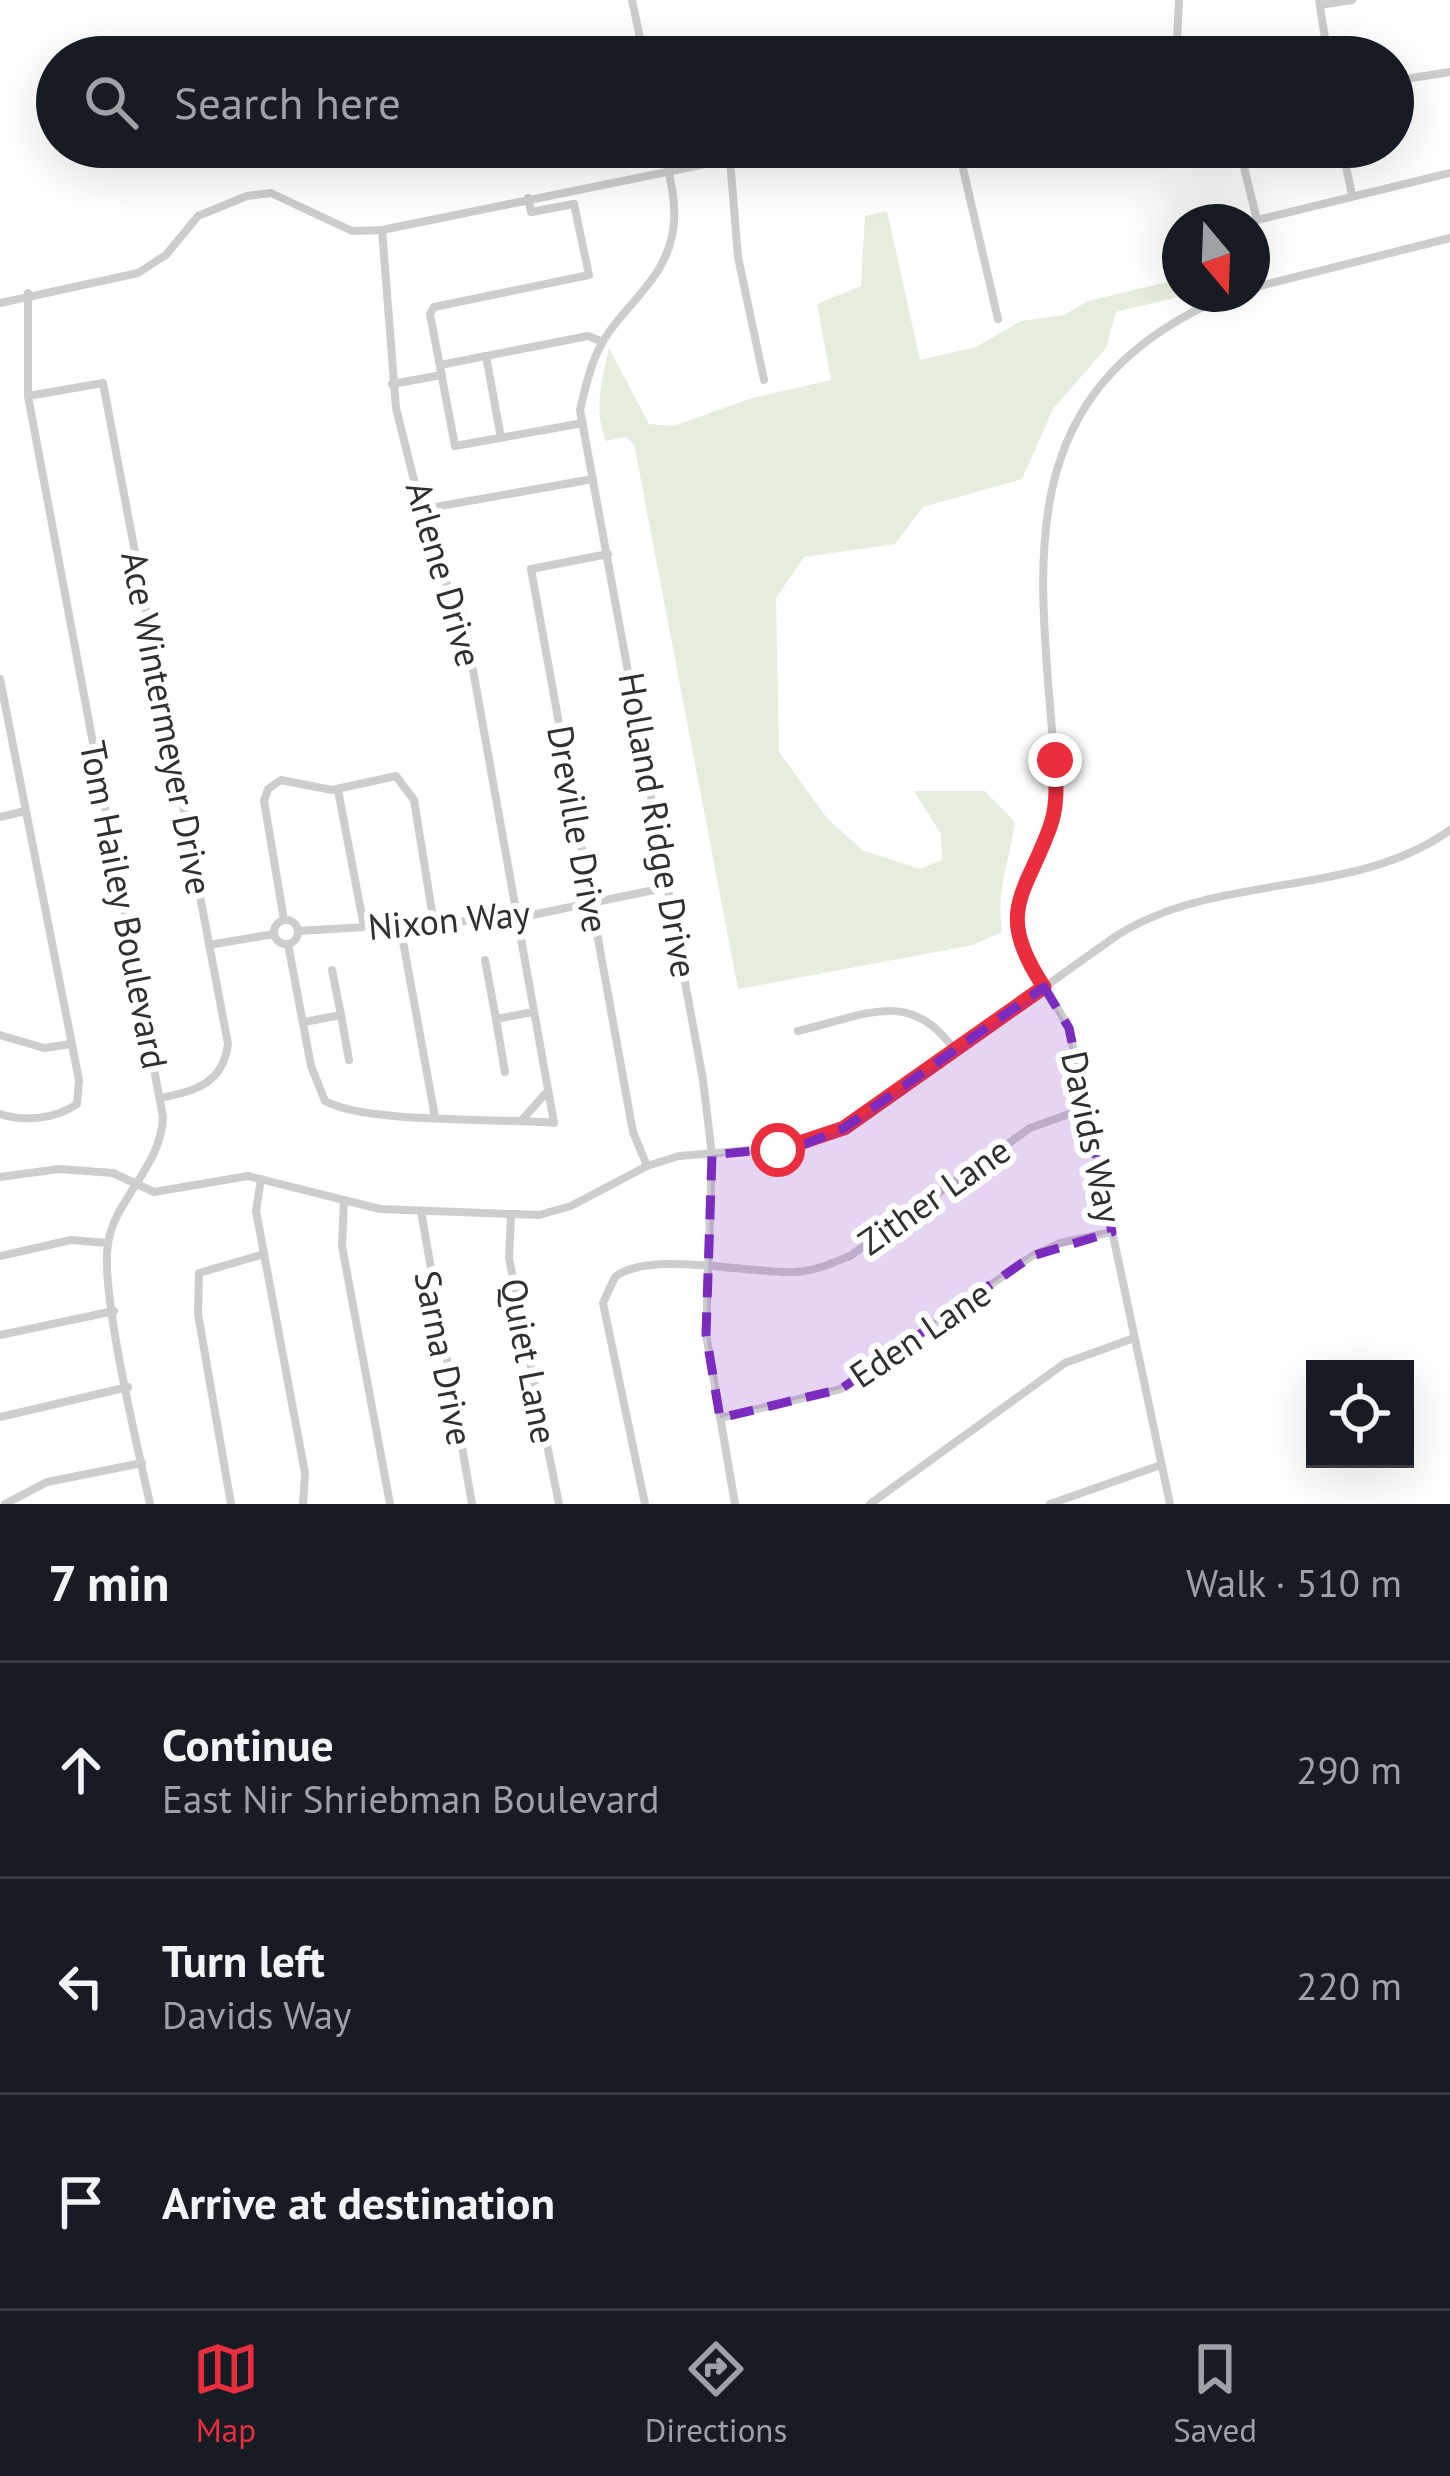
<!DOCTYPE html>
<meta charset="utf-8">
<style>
:root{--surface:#171b24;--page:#20242c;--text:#f1f3f6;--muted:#9ea1a6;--line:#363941;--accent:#eb2e3e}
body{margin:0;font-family:"PT Sans",sans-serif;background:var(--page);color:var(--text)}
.controls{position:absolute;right:36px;bottom:36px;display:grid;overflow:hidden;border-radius:0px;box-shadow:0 12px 48px #0002}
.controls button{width:108px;height:108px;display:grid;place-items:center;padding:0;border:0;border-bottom:3px solid var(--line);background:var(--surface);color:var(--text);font:60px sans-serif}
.compass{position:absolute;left:1162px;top:204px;width:108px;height:108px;border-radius:50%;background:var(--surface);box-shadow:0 12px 48px #0002;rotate:161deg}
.stop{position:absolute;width:36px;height:36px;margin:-27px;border:9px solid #eb2e3e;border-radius:50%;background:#fff}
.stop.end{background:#eb2e3e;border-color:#fff;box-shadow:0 3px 12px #0008}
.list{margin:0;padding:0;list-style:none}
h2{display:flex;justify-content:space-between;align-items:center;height:156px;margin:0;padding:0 48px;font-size:51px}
h2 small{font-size:39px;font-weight:400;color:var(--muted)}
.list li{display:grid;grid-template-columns:78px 1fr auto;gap:36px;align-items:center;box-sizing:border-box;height:216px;padding:0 48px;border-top:3px solid var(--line)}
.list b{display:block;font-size:45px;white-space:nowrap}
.list p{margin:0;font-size:39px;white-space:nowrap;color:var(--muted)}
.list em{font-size:39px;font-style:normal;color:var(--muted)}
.icon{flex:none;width:66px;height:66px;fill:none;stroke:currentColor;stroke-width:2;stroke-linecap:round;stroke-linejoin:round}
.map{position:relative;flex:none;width:1450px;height:1504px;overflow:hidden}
.search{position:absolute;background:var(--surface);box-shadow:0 12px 48px #0002;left:36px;right:36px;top:36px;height:132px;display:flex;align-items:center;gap:30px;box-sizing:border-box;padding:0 42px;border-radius:66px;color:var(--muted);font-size:45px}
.sheet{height:804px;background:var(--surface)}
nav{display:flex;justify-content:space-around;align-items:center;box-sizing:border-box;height:168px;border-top:3px solid var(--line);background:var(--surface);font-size:33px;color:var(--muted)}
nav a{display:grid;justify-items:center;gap:6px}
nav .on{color:var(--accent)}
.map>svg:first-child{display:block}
.green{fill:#e6eddd}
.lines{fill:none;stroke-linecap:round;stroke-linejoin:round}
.minor{stroke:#cdcdcd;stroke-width:8}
.route{stroke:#eb2e3e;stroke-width:15}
.marked{fill:#7b2cbf;fill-opacity:0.2;stroke:#7b2cbf;stroke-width:9;stroke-dasharray:24 15;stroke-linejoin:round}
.labels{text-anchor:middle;stroke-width:12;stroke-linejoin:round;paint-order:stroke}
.street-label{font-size:36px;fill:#303030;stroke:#fff}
</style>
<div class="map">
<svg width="1450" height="1504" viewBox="0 0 1450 1504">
<rect width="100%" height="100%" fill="#fff"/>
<path class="green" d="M887,211l33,149 56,-13 45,-26 43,-6 24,-14 92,-22v15h10l-74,18 -10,36 -53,61 -31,70 -99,28 -28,37 -91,13 -28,41 3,154 48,66 35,32 58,19 22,-9 -1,-26 -27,-43h71l30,31c-6,42 -19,68 -13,110l-29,13 -235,44 -104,-545 -8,-7 -20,4c-13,-32 -4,-60 3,-93l40,76 25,2 75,-27 82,-19 -14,-76 44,-18 4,-70z"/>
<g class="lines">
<g class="minor">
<path d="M632,0l12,57"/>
<path d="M1319,0l9,57"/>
<path d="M1320,5l32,-5"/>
<path d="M1166,57l11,-15 2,-42"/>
<path d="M1393,81l57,-9"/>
<path d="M663,147c5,23 13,51 11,74 -3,50 -38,74 -65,111 -17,24 -22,49 -29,78l123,670 9,75 -6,179 29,170"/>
<path d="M958,147l40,172"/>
<path d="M1239,147l18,73 193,-47"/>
<path d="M1342,147l10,48"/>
<path d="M730,159l8,98 26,123"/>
<path d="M528,198l3,14 43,-8 15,71 -155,32 -4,7 25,132 128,-23"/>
<path d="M1252,288l198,-50"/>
<path d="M28,293v103l135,721c-2,51 -49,82 -55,127 -8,49 30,204 42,260"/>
<path d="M0,303l138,-30 28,-18 32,-39 49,-20 24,-3 81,38 30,-1 407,-83"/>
<path d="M486,356l15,82"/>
<path d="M440,365l148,-29 15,6"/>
<path d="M392,384l50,-9"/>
<path d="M28,396l75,-13 125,661c-5,40 -33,47 -68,54"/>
<path d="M424,509l169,-30"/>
<path d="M608,554l-77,15 102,563 14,34"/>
<path d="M0,679l79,401 -2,24c-21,15 -53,18 -77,10"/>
<path d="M338,790l26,137"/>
<path d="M0,817l25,-6"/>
<circle cx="286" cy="932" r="12"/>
<path d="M284,920l-20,-119 4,-12 13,-9 51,10 64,-14 18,24 20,124"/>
<path d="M400,925l35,192"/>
<path d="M298,931l219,-13 152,-31"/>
<path d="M288,944l23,122 14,35c42,23 176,17 229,22l-91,-509 -29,-54 -38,-152 -14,-178"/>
<path d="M209,945l65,-11"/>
<path d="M485,960l11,59"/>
<path d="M341,1015l8,45"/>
<path d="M304,1022l37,-7 -9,-45"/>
<path d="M798,1031c66,-15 113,-45 157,20"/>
<path d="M0,1035l44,13 27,-4"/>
<path d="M505,1072l-9,-53 37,-7"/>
<path d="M522,1120l23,-26"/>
<path d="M0,1177l59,-8 54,4 41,19 94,-16 132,33 159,6 32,-9 76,-40 32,-10 121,-10 64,-30 252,-180c102,-65 236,-36 334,-106"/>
<path d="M261,1179l-5,32 49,262 -2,31"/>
<path d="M344,1200l-2,46 48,258"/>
<path d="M421,1211l51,293"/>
<path d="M511,1217l-2,41 50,246"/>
<path d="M0,1256l71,-16 36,3"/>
<path d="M0,1335l114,-24"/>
<path d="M0,1417l128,-30"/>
<path d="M720,1418l121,-29 191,-133 28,-13 52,-11"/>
<path d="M5,1504l42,-22 95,-19"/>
<path d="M231,1504l-33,-190 1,-41 65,-19"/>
<path d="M645,1504l-42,-201 12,-26c34,-27 135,-3 180,-5 20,-1 37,-9 55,-16l180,-128 56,-20"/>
<path d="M870,1504l195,-141 69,-25"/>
<path d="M1050,1504l111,-39"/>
<path d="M1170,1504l-101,-476 -44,-77 -8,-37 6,-35 28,-52 6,-29c-12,-212 -67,-403 174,-504"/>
</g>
</g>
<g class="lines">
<path class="route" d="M778,1150l66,-22 200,-141c-50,-75 -19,-91 6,-160 8,-22 6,-44 5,-67"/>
</g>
<path class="marked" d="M1044,987l25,41 43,204 -80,24 -191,133 -121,29 -14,-84 6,-179 88,-9 44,-18z"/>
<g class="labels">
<g class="street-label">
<text transform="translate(444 574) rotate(74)" y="13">Arlene Drive</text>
<text transform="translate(167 723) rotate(79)" y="13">Ace Wintermeyer Drive</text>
<text transform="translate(658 825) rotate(80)" y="13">Holland Ridge Drive</text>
<text transform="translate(578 829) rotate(80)" y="13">Dreville Drive</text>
<text transform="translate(124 905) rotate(79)" y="13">Tom Hailey Boulevard</text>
<text transform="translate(449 920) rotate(-5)" y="13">Nixon Way</text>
<text transform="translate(1092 1137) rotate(78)" y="13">Davids Way</text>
<text transform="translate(934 1196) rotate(-35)" y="13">Zither Lane</text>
<text transform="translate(920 1334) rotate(-34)" y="13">Eden Lane</text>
<text transform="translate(444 1358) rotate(79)" y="13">Sarna Drive</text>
<text transform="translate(529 1361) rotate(79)" y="13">Quiet Lane</text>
</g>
</g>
</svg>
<div class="controls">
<button><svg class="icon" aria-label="locate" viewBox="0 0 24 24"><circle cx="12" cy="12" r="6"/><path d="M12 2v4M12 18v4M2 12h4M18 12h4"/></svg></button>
</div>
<svg class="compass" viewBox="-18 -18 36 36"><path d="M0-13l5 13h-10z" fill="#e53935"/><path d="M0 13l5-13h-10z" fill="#9ea1a6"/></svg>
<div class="stop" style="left:778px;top:1150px"></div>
<div class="stop end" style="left:1055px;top:760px"></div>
<div class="search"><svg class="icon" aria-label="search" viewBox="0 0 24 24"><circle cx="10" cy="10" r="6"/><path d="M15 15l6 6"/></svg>Search here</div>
</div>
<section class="sheet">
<h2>7 min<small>Walk · 510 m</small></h2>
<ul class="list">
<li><svg class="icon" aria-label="ahead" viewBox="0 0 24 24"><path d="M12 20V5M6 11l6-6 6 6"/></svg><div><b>Continue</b><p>East Nir Shriebman Boulevard</p></div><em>290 m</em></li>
<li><svg class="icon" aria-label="left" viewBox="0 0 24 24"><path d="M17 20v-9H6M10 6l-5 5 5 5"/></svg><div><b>Turn left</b><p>Davids Way</p></div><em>220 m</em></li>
<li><svg class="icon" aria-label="arrive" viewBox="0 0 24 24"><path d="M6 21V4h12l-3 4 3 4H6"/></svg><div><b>Arrive at destination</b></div></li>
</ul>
</section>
<nav>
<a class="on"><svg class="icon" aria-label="map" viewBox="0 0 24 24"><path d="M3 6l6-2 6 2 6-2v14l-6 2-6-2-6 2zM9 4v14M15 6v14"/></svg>Map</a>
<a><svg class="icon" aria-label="directions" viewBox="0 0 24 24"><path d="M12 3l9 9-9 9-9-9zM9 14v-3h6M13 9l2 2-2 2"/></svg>Directions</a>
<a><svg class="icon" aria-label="saved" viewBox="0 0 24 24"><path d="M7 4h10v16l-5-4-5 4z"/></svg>Saved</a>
</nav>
